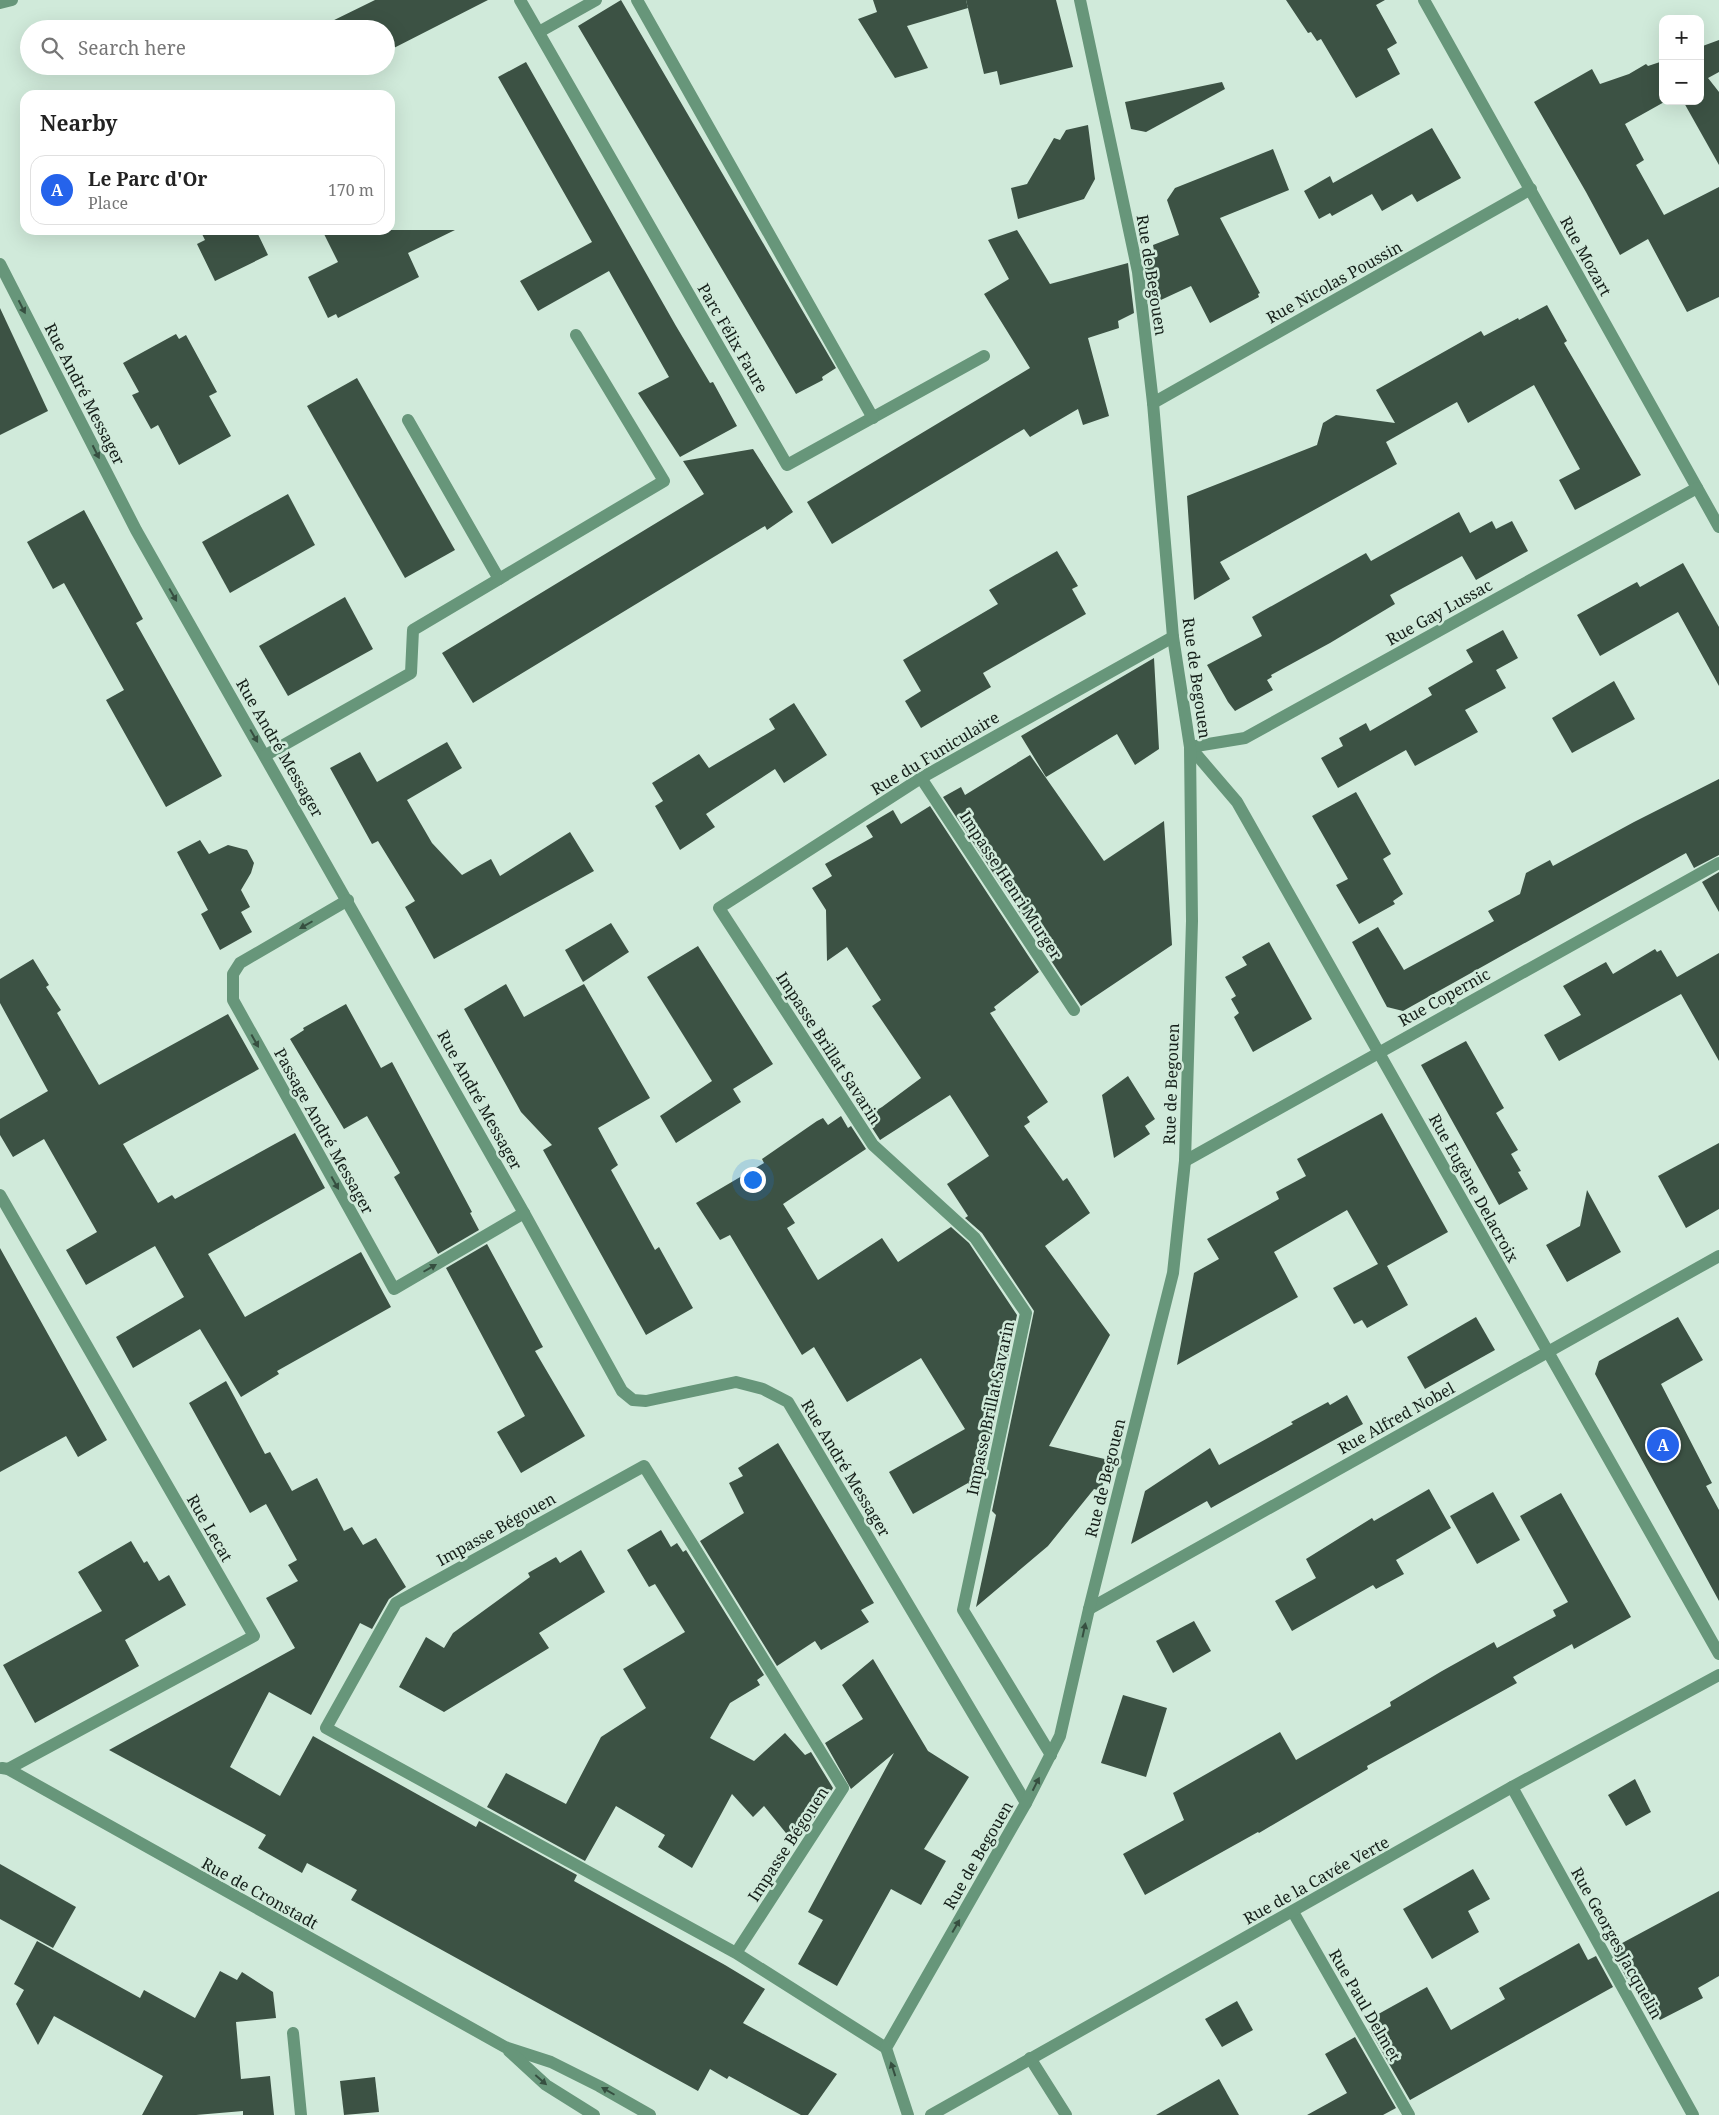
<!DOCTYPE html>
<meta charset="utf-8">
<style>
:root{--surface:#fff;--page:#f2f2f2;--text:#222;--muted:#767676;--line:#e0e0e0;--accent:#2563eb}
body{margin:0;font-family:"Noto Serif",serif;background:var(--page);color:var(--text)}
.controls{position:absolute;right:15px;top:15px;display:grid;overflow:hidden;border-radius:10px;box-shadow:0 5px 20px #0002}
.controls button{width:45px;height:45px;display:grid;place-items:center;padding:0;border:0;border-bottom:1px solid var(--line);background:var(--surface);color:var(--text);font:25px sans-serif}
.you{position:absolute;left:752px;top:1179px;width:18px;height:18px;margin:-12px;border:4px solid #fff;border-radius:50%;background:#1a73e8;box-shadow:0 0 0 8px #1a73e833}
.badge{display:grid;place-items:center;width:32px;height:32px;border-radius:50%;background:var(--accent);color:#fff;font-size:16px;font-weight:700}
.pin{position:absolute;translate:-50% -50%;border:2px solid #fff;box-shadow:0 1px 5px #0006}
.list{margin:0;padding:0;list-style:none}
h2{display:flex;justify-content:space-between;align-items:center;height:65px;margin:0;padding:0 20px;font-size:21px}
h2 small{font-size:16px;font-weight:400;color:var(--muted)}
.list li{display:grid;grid-template-columns:32px 1fr auto;gap:15px;align-items:center;box-sizing:border-box;height:70px;margin:0 10px 10px;padding:0 10px;border:1px solid var(--line);border-radius:15px}
.list b{display:block;font-size:19px;white-space:nowrap}
.list p{margin:0;font-size:16px;white-space:nowrap;color:var(--muted)}
.list em{font-size:16px;font-style:normal;color:var(--muted)}
.icon{flex:none;width:28px;height:28px;fill:none;stroke:currentColor;stroke-width:2;stroke-linecap:round;stroke-linejoin:round}
.map{position:relative;flex:none;width:1719px;height:2115px;overflow:hidden}
.search{position:absolute;background:var(--surface);box-shadow:0 5px 20px #0002;left:20px;top:20px;width:375px;height:55px;display:flex;align-items:center;gap:12px;box-sizing:border-box;padding:0 18px;border-radius:28px;color:var(--muted);font-size:19px}
.panel{position:absolute;background:var(--surface);box-shadow:0 5px 20px #0002;left:20px;top:90px;width:375px;height:145px;border-radius:15px}
.map>svg:first-child{display:block}
.building{fill:#3c5244}
.lines{fill:none;stroke-linecap:round;stroke-linejoin:round}
.minor{stroke:#67967a;stroke-width:12}
.oneway{fill:#364f40}
.labels{text-anchor:middle;stroke-width:5;stroke-linejoin:round;paint-order:stroke}
.street-label{font-size:16px;fill:#151f19;stroke:#d0eada}
</style>
<div class="map">
<svg width="1719" height="2115" viewBox="0 0 1719 2115">
<rect width="100%" height="100%" fill="#d0eada"/>
<g class="building">
<path d="M375,0h113l-102,52v-23h-61l-1,-4z"/>
<path d="M621,0l215,368 -14,9 1,3 -27,14 -218,-368z"/>
<path d="M873,0h93l2,8 -61,18 21,42 -33,10 -37,-59 19,-7z"/>
<path d="M966,0h90l17,67 -73,18 -3,-14 -13,3z"/>
<path d="M1286,0h99l-9,5 21,38 -10,6 13,25 -44,24 -35,-59 -4,2 -6,-9 -3,1z"/>
<path d="M1719,40v32l-11,6 11,14v73l-36,-64h17v-54z"/>
<path d="M1663,61v40h3l-41,23 19,36 -8,5 28,50 55,-28v110l-32,15 -39,-73 -28,16 -34,-63 -52,-90 58,-33 8,15 29,-10 17,-10 2,2z"/>
<path d="M526,62l150,264 34,57 3,-1 24,44 -57,31 -42,-64 31,-16 -60,-106 -71,40 -18,-30 72,-39 -94,-165z"/>
<path d="M1222,82l3,7 -79,43 -15,-3 -6,-27z"/>
<path d="M1088,125l7,54 -11,20 -66,20 -7,-31 16,-4 27,-46 6,2 6,-10z"/>
<path d="M1432,128l29,50 -44,24 -5,-8 -30,17 -10,-17 -40,22 -2,-3 -11,6 -15,-28 26,-15 3,7z"/>
<path d="M1273,149l16,41 -69,28 40,75 -2,1 1,3 -49,26 -19,-37 -41,19 -6,-46 11,-3 -2,-11 26,-10 -12,-35 8,-12z"/>
<path d="M200,230h56l12,25 -53,26 -18,-37 8,-4z"/>
<path d="M322,230h133l-47,23 11,24 -81,41 -2,-4 -8,4 -20,-41 30,-15z"/>
<path d="M1017,230l33,54 78,-21 6,50 -16,8 1,7 -31,10 21,78 -26,9 -5,-16 -48,28 -6,-8 -192,115 -25,-42 223,-134 -46,-74 25,-15 -21,-39z"/>
<path d="M1547,305l20,36 -3,2 77,132 -66,35 -16,-30 21,-11 -46,-84 -66,38 -11,-21 -71,40 11,22 -177,98 10,17 -36,21 -7,-104 130,-51 6,-22 13,-8 59,8 -19,-33 105,-59 3,5 34,-18 1,2z"/>
<path d="M0,308l48,103 -48,24z"/>
<path d="M176,334l3,5 7,-4 31,57 -8,4 22,40 -52,29 -21,-40 -7,4 -19,-34 7,-3 -16,-29z"/>
<path d="M357,378l98,172 -50,28 -98,-172z"/>
<path d="M753,449l40,63 -26,18 -2,-4 -292,177 -31,-50 262,-159 -21,-33z"/>
<path d="M288,494l27,51 -85,48 -28,-51z"/>
<path d="M84,510l59,109 -7,4 86,153 -56,31 -60,-107 18,-10 -60,-107 -11,6 -26,-47z"/>
<path d="M1459,512l11,21 22,-12 4,8 16,-8 16,30 -52,29 -14,-24 -72,39 5,9 -65,39 -59,32 1,2 -5,3 6,10 -38,21 -7,-9 -21,-37 55,-29 -10,-19 114,-64 5,8z"/>
<path d="M1057,551l21,35 -6,3 14,25 -103,59 8,14 -70,41 -16,-27 16,-10 -18,-31 95,-56 -9,-14z"/>
<path d="M1683,563l36,64v59l-41,-74 -78,44 -23,-41 60,-33 3,5z"/>
<path d="M345,597l28,52 -85,47 -29,-50z"/>
<path d="M1503,630l15,28 -22,12 10,18 -41,22 13,22 -63,34 -9,-16 -68,38 -17,-30 22,-12 -4,-8 27,-15 4,8 62,-36 -4,-7 45,-26 -7,-12z"/>
<path d="M1154,658l5,91 -24,16 -18,-31 -71,43 -25,-41z"/>
<path d="M1614,681l21,38 -63,34 -20,-35z"/>
<path d="M794,703l33,52 -43,28 -9,-14 -69,45 9,13 -35,23 -25,-44 8,-5 -11,-18 47,-29 10,14 66,-39 -6,-10z"/>
<path d="M447,742l15,26 -55,32 25,43 30,32 29,-16 9,17 70,-44 24,39 -160,88 -29,-52 10,-6 -37,-60 -6,3 -42,-76 30,-16 17,30z"/>
<path d="M1030,755l74,106 60,-40 8,124 -91,61 -138,-209 18,-10 4,8z"/>
<path d="M1719,779v76l-25,13 -8,-15 -283,158 -16,-4 -35,-65 26,-15 26,43 90,-49 -6,-10 32,-17 6,-21 24,-13 3,6 81,-44z"/>
<path d="M1356,792l35,62 -8,5 20,35 -10,7 2,3 -36,20 -23,-39 12,-6 -36,-63z"/>
<path d="M930,806l109,166 -45,35 2,3 -6,3 58,89 -21,15 3,5 -6,4 39,55 4,-3 23,35 -45,33 65,89 -61,111 60,14 -8,31 -7,-2 -46,57 -72,61 20,-92 -4,-4 42,-200 -52,-78 -17,-15 3,-2 -21,-32 42,-28 -39,-61 -70,45 -15,-23 17,-10 39,-29 -49,-72 9,-6 -34,-53 -20,14 -1,-51 -14,-22 20,-12 -7,-12 48,-27 -7,-11 27,-16 8,14z"/>
<path d="M200,840l9,14 19,-9 19,5 7,13 -3,10 -10,17 9,17 -9,5 11,20 -32,18 -19,-36 7,-4 -31,-58z"/>
<path d="M1719,872v40l-17,-30z"/>
<path d="M611,923l18,29 -46,30 -18,-32z"/>
<path d="M1269,942l43,77 -59,33 -19,-35 5,-4 -8,-14 5,-3 -11,-19 22,-12 -5,-8z"/>
<path d="M698,946l75,118 -40,25 8,13 -65,41 -16,-27 52,-35 -65,-104z"/>
<path d="M1655,949l2,3 4,-2 16,27 42,-24v108l-38,-67 -122,67 -15,-26 37,-20 -18,-29 43,-24 7,12z"/>
<path d="M33,959l16,26 -3,2 15,23 -4,3 42,72 129,-71 31,55 -136,75 35,59 14,-8 3,4 120,-66 30,55 -117,66 37,63 116,-65 30,55 -114,64 2,3 -38,23 -41,-68 -67,39 -17,-31 68,-40 -29,-51 -69,39 -20,-35 31,-18 -53,-93 -31,18 -13,-22v-16l48,-28 -48,-88v-24z"/>
<path d="M506,984l18,33 60,-33 66,114 -52,30 20,37 -7,5 44,80 4,-3 34,61 -47,27 -103,-185 9,-5 -31,-33 -57,-103z"/>
<path d="M346,1004l35,64 11,-6 80,150 -2,1 9,17 -41,24 -44,-77 6,-4 -33,-57 -23,13 -54,-90 14,-9 -1,-2z"/>
<path d="M1466,1041l38,67 -8,5 22,37 -7,4 10,17 -3,1 10,17 -29,16 -78,-140z"/>
<path d="M1128,1076l27,43 -10,7 5,8 -36,24 -12,-63z"/>
<path d="M1382,1113l66,119 -61,34 21,39 -41,23 -5,-8 -8,4 -21,-36 45,-24 -31,-54 -73,42 24,45 -121,68 17,-92 25,-14 -12,-20 72,-40 -3,-7 30,-16 -9,-17z"/>
<path d="M841,1116l7,12 3,-2 15,23 -83,55 12,19 -8,5 31,52 64,-42 16,24 53,-35 18,16 48,72 -38,181 -11,-13 -55,31 -24,-42 76,-43 -44,-71 -74,44 -33,-55 -12,8 -72,-120 -10,5 -24,-37 68,-40 -2,-4 55,-38 6,-3 5,7z"/>
<path d="M1719,1143v66l-33,19 -28,-52z"/>
<path d="M1587,1190l34,62 -54,30 -21,-37 34,-19z"/>
<path d="M487,1244l56,103 -8,4 50,85 -64,37 -24,-41 28,-16 -79,-148z"/>
<path d="M0,1248l107,192 -29,17 -12,-21 -66,36z"/>
<path d="M1476,1317l19,33 -70,39 -18,-32z"/>
<path d="M1678,1317l25,43 -42,24 51,99 -6,3 13,24v91l-124,-227 4,-13z"/>
<path d="M226,1381l39,73 5,-2 22,39 25,-13 27,53 8,-4 11,18 13,-7 30,49 -17,12 -17,30 -12,-6 -49,92 -42,-23 -39,75 50,29 33,-60 163,91 3,-6 98,54 -3,6 151,84 40,24 -22,34 94,51 -29,41h-7l-72,-39 -2,3 -17,-10 -12,22 -347,-191 6,-10 -50,-27 -5,10 -44,-25 8,-13 -157,-85 186,-102 -29,-50 32,-17 -10,-16 9,-5 -31,-56 -16,9 -61,-110z"/>
<path d="M1347,1395l16,29 -152,84 -4,-7 -76,43 14,-53 65,-43 9,17 74,-41 -2,-2 37,-20 2,3z"/>
<path d="M778,1443l96,160 -13,7 8,12 -48,28 -6,-9 -38,25 -77,-125 44,-28 -15,-30 14,-7 -5,-8z"/>
<path d="M1429,1489l22,39 -55,32 8,14 -28,15 -3,-4 -81,46 -17,-30 41,-23 -10,-19 66,-41 2,3z"/>
<path d="M1493,1492l27,48 -43,24 -27,-48z"/>
<path d="M1561,1493l70,124 -57,32 -2,-5 -59,33 4,6 -150,83 1,3 -109,64 -1,-1 -113,63 -22,-41 61,-34 -11,-27 107,-61 16,28 95,-54 -1,-4 52,-31 52,-29 3,6 59,-32 -3,-6 15,-8 -48,-86z"/>
<path d="M661,1530l10,17 6,-4 6,9 3,-2 78,125 -7,5 3,5 -30,18 -20,35 44,23 31,-28 20,22 6,-3 22,36 -20,32 -23,18 -26,-32 -11,11 -21,-23 -40,74 -34,-21 7,-12 -49,-29 -31,55 -98,-54 19,-34 60,31 35,-67 45,-29 -23,-39 62,-37 -30,-48 -6,3 -22,-37z"/>
<path d="M131,1541l13,22 3,-2 12,20 10,-6 17,30 -61,35 14,26 -104,57 -32,-58 99,-54 -24,-39z"/>
<path d="M581,1550l24,42 -66,41 10,15 -105,64 -45,-25 27,-50 18,11 9,-15 77,-56 -2,-4 28,-16 4,6z"/>
<path d="M1194,1621l17,30 -38,22 -17,-32z"/>
<path d="M873,1659l55,92 41,26 -45,72 22,12 -25,44 -30,-16 -54,97 -39,-22 25,-44 -15,-8 86,-159 -43,36 -26,-46 38,-24 -21,-34z"/>
<path d="M1123,1695l44,13 -21,69 -45,-14z"/>
<path d="M1635,1779l16,33 -25,14 -18,-31z"/>
<path d="M0,1864l76,43 -23,41 -53,-29z"/>
<path d="M1473,1869l17,30 -22,12 11,21 -47,27 -29,-50z"/>
<path d="M1719,1891v85l-21,12 5,10 -43,22 -27,-44 -6,3 -16,-30z"/>
<path d="M37,1941l103,57 4,-8 51,28 25,-47 17,9 5,-8 31,20 3,26 -40,4 5,57 29,-3 4,39h-31v-4l-47,4h-54l21,-39 -109,-60 -16,29 -22,-41 8,-14 -10,-6z"/>
<path d="M1579,1943l9,17 8,-4 17,31 -203,113 -41,-71 8,-4 -4,-8 54,-30 24,43 54,-31 -6,-11z"/>
<path d="M1237,2001l16,29 -31,17 -17,-28z"/>
<path d="M1355,2037l41,71 -13,7h-76l40,-22 -22,-39z"/>
<path d="M375,2077l4,35 -35,3 -4,-34z"/>
<path d="M1219,2079l20,36h-83z"/>
</g>
<g class="lines">
<g class="minor">
<path d="M520,0l267,465 197,-109"/>
<path d="M637,0l236,418"/>
<path d="M1424,0l295,527"/>
<path d="M0,3l12,-3"/>
<path d="M539,32l57,-32"/>
<path d="M0,264l136,266 388,683 98,178 11,9 13,1 90,-19 27,7 25,13 238,401"/>
<path d="M1153,403l378,-214"/>
<path d="M408,420l91,159"/>
<path d="M1190,747l47,55 482,852"/>
<path d="M1190,747l55,-9 452,-250"/>
<path d="M266,755l145,-82 2,-43 251,-149 -88,-146"/>
<path d="M921,778l153,232"/>
<path d="M348,900l-108,63 -7,11v26l161,289 130,-76"/>
<path d="M1185,1161l534,-298"/>
<path d="M0,1195l254,441 -246,133"/>
<path d="M1089,1609l630,-353"/>
<path d="M1051,1755l-88,-145 63,-297 -51,-75 -102,-93 -154,-237 202,-130 252,-141"/>
<path d="M2,1768l6,1 497,278 46,15 48,24 51,29"/>
<path d="M1512,1787l181,328"/>
<path d="M1293,1912l116,203"/>
<path d="M736,1953l107,-165 -199,-322 -248,137 -70,125 410,225 150,95"/>
<path d="M293,2033l8,82"/>
<path d="M509,2051l37,34 48,30"/>
<path d="M1030,2058l36,57"/>
<path d="M908,2115l-22,-67 140,-245 34,-67 29,-127 84,-336 12,-112 7,-240 -2,-174 -17,-110 -20,-234 -15,-131 -58,-272"/>
<path d="M931,2115l581,-328 207,-112"/>
</g>
</g>
<defs><path id="oneway-solid" d="M-6-.8H1V-3.2L6.5 0L1 3.2V.8H-6Z" transform="scale(1.25)"/></defs>
<g class="oneway">
<use href="#oneway-solid" transform="translate(22 307) rotate(63)"/>
<use href="#oneway-solid" transform="translate(96 452) rotate(63)"/>
<use href="#oneway-solid" transform="translate(173 595) rotate(60)"/>
<use href="#oneway-solid" transform="translate(254 736) rotate(60)"/>
<use href="#oneway-solid" transform="translate(306 925) rotate(150)"/>
<use href="#oneway-solid" transform="translate(255 1041) rotate(61)"/>
<use href="#oneway-solid" transform="translate(335 1183) rotate(61)"/>
<use href="#oneway-solid" transform="translate(430 1268) rotate(-30)"/>
<use href="#oneway-solid" transform="translate(1084 1630) rotate(-78)"/>
<use href="#oneway-solid" transform="translate(1036 1784) rotate(-63)"/>
<use href="#oneway-solid" transform="translate(956 1926) rotate(-60)"/>
<use href="#oneway-solid" transform="translate(893 2069) rotate(-108)"/>
<use href="#oneway-solid" transform="translate(541 2080) rotate(41)"/>
<use href="#oneway-solid" transform="translate(608 2091) rotate(-150)"/>
</g>
<g class="labels">
<g class="street-label">
<text transform="translate(1586 256) rotate(61)" y="6">Rue Mozart</text>
<text transform="translate(1152 275) rotate(81)" y="6">Rue de Begouen</text>
<text transform="translate(1334 282) rotate(-29)" y="6">Rue Nicolas Poussin</text>
<text transform="translate(733 338) rotate(60)" y="6">Parc Félix Faure</text>
<text transform="translate(85 394) rotate(63)" y="6">Rue André Messager</text>
<text transform="translate(1439 612) rotate(-29)" y="6">Rue Gay Lussac</text>
<text transform="translate(1197 678) rotate(82)" y="6">Rue de Begouen</text>
<text transform="translate(280 748) rotate(60)" y="6">Rue André Messager</text>
<text transform="translate(935 753) rotate(-31)" y="6">Rue du Funiculaire</text>
<text transform="translate(1011 885) rotate(57)" y="6">Impasse Henri Murger</text>
<text transform="translate(1444 997) rotate(-29)" y="6">Rue Copernic</text>
<text transform="translate(829 1048) rotate(57)" y="6">Impasse Brillat Savarin</text>
<text transform="translate(1171 1084) rotate(-88)" y="6">Rue de Begouen</text>
<text transform="translate(480 1100) rotate(61)" y="6">Rue André Messager</text>
<text transform="translate(324 1131) rotate(61)" y="6">Passage André Messager</text>
<text transform="translate(1474 1188) rotate(61)" y="6">Rue Eugène Delacroix</text>
<text transform="translate(990 1408) rotate(-78)" y="6">Impasse Brillat Savarin</text>
<text transform="translate(1396 1418) rotate(-29)" y="6">Rue Alfred Nobel</text>
<text transform="translate(846 1468) rotate(59)" y="6">Rue André Messager</text>
<text transform="translate(1105 1478) rotate(-76)" y="6">Rue de Begouen</text>
<text transform="translate(210 1528) rotate(60)" y="6">Rue Lecat</text>
<text transform="translate(496 1529) rotate(-29)" y="6">Impasse Bégouen</text>
<text transform="translate(788 1844) rotate(-57)" y="6">Impasse Bégouen</text>
<text transform="translate(978 1855) rotate(-60)" y="6">Rue de Begouen</text>
<text transform="translate(1316 1880) rotate(-29)" y="6">Rue de la Cavée Verte</text>
<text transform="translate(260 1893) rotate(29)" y="6">Rue de Cronstadt</text>
<text transform="translate(1617 1943) rotate(61)" y="6">Rue Georges Jacquelin</text>
<text transform="translate(1365 2005) rotate(60)" y="6">Rue Paul Delmet</text>
</g>
</g>
</svg>
<div class="controls">
<button>+</button>
<button>−</button>
</div>
<div class="you"></div>
<div class="pin badge" style="left:1663px;top:1445px">A</div>
<div class="search"><svg class="icon" aria-label="search" viewBox="0 0 24 24"><circle cx="10" cy="10" r="6"/><path d="M15 15l6 6"/></svg>Search here</div>
<section class="panel">
<h2>Nearby<small></small></h2>
<ul class="list">
<li><span class="badge">A</span><div><b>Le Parc d'Or</b><p>Place</p></div><em>170 m</em></li>
</ul>
</section>
</div>
